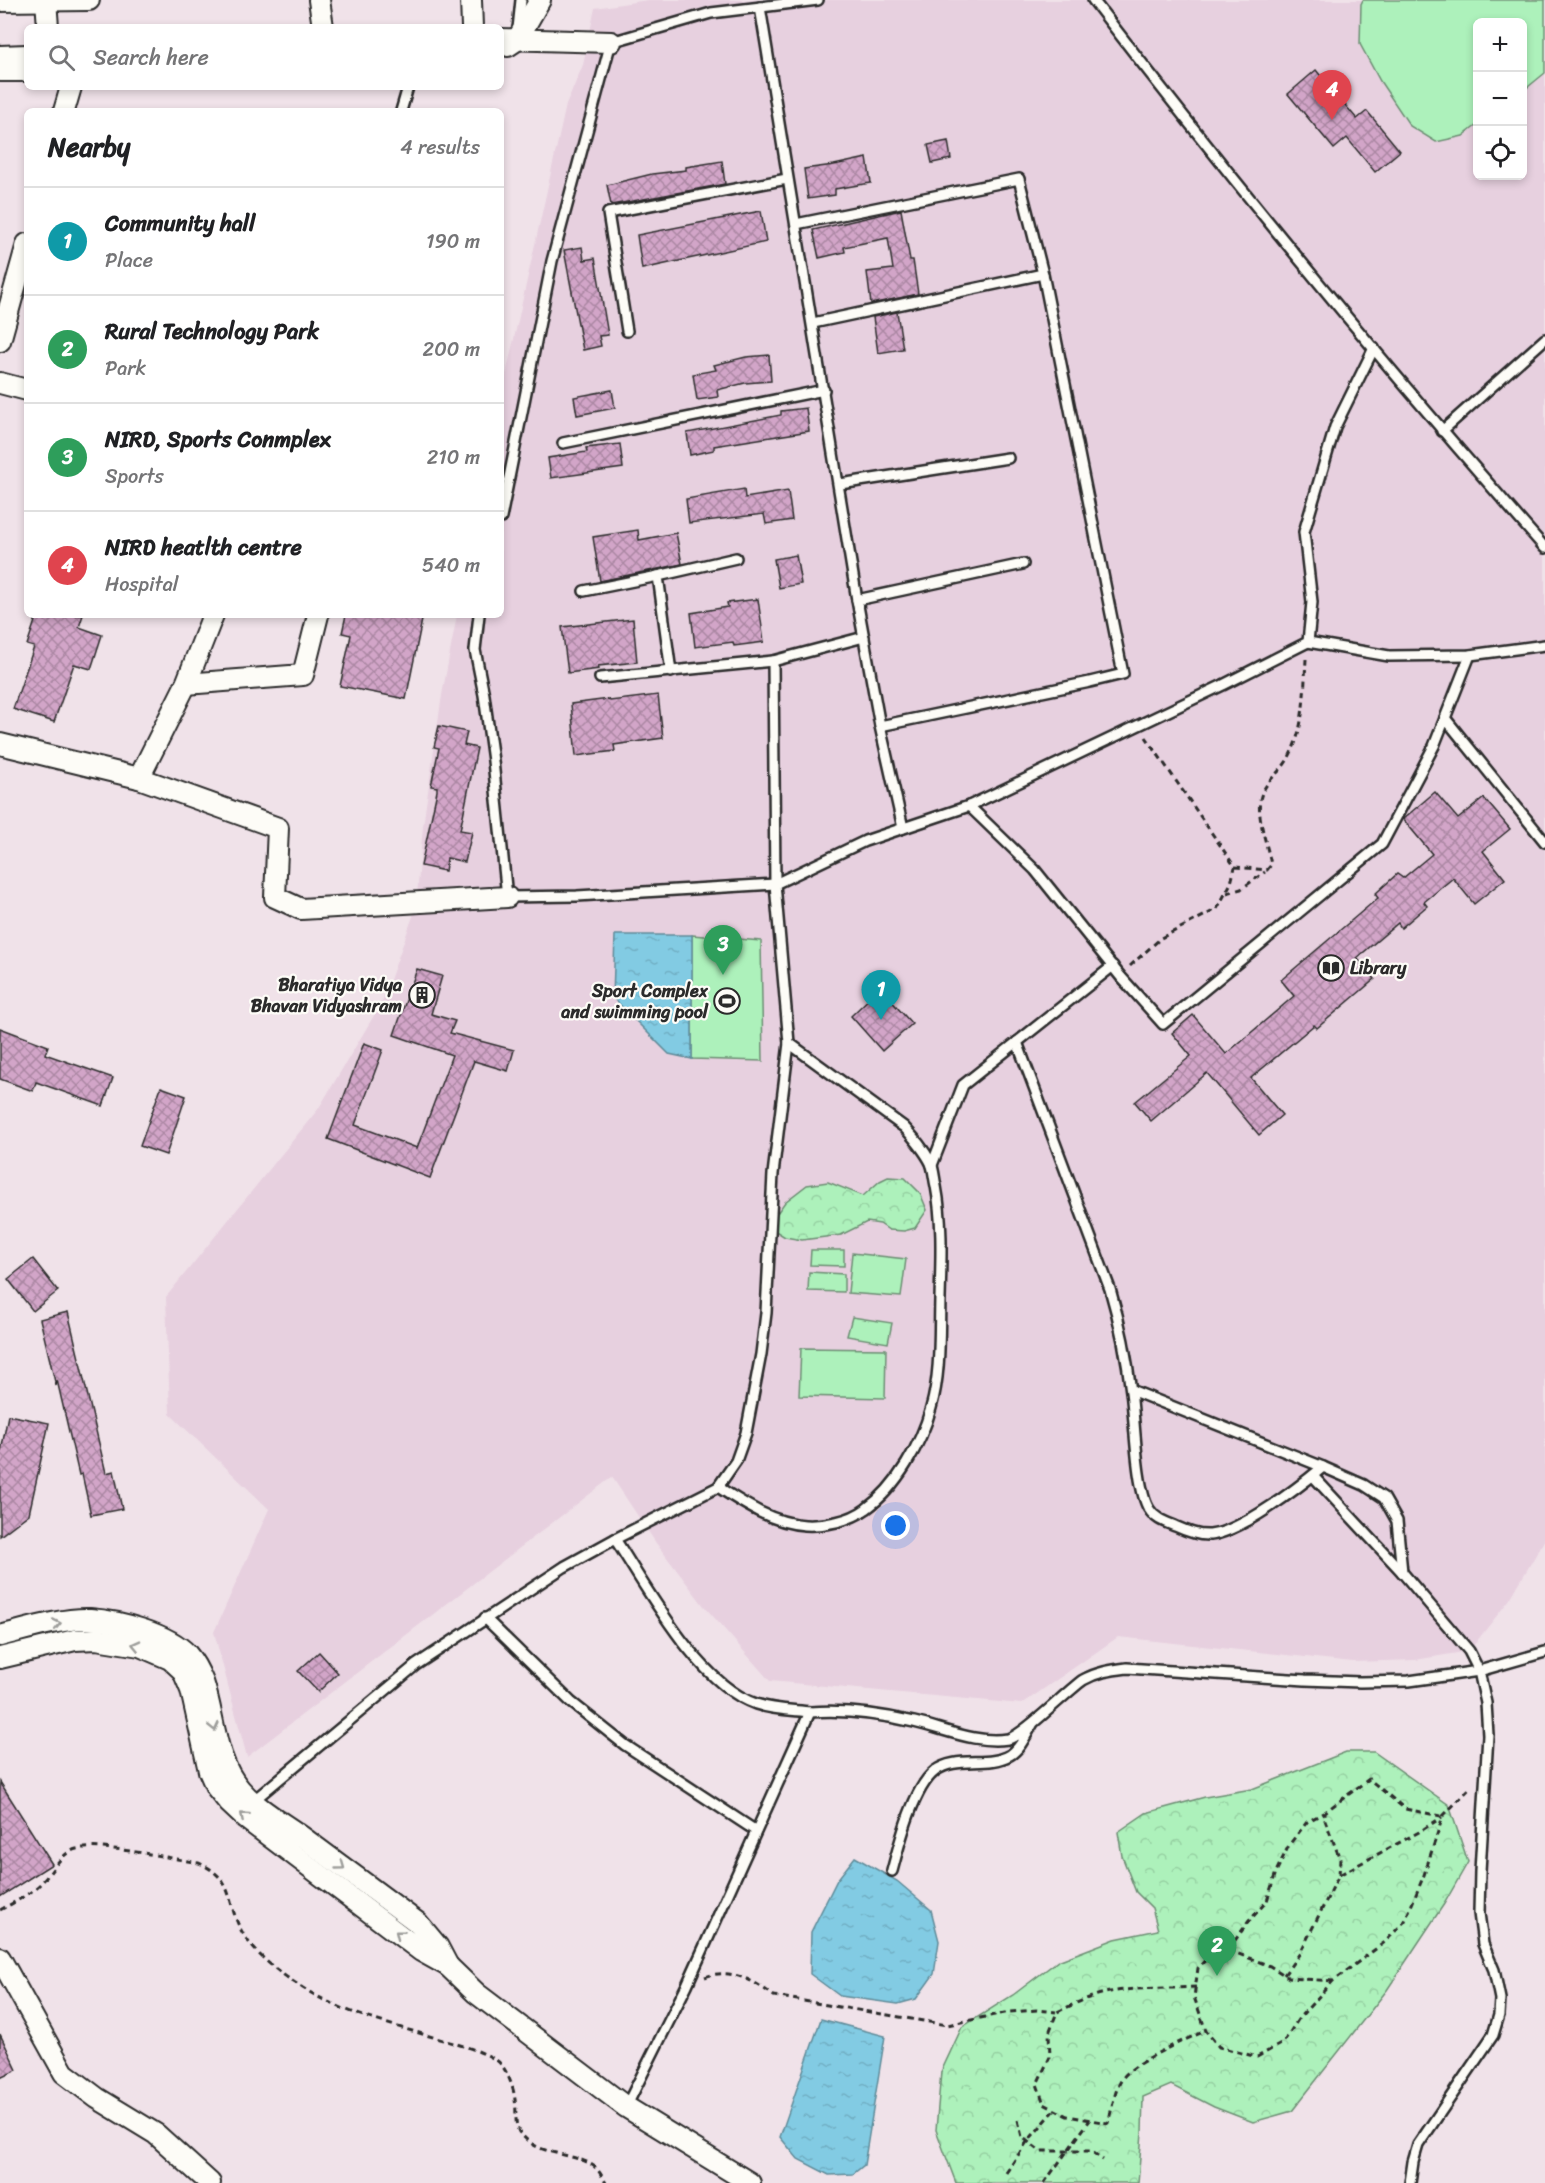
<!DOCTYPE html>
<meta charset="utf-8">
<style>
:root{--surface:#fff;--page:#f2f2f2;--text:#202124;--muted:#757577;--line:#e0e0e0;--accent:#b45309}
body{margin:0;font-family:Sriracha,sans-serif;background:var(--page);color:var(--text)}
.controls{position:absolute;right:18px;top:18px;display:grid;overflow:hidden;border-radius:9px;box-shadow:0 3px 9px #0003}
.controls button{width:54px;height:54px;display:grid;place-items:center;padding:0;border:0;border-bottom:2px solid var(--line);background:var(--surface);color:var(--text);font:30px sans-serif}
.you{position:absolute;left:896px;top:1526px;width:21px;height:21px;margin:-15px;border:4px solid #fff;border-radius:50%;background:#1a73e8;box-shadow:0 0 0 9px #1a73e833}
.badge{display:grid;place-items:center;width:39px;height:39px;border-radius:50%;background:var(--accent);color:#fff;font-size:20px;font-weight:700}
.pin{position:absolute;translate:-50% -50px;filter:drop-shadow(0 2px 3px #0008)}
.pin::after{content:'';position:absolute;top:32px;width:21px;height:18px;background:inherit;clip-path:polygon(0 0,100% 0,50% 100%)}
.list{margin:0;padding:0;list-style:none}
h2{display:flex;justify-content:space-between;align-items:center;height:78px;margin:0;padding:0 24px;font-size:26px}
h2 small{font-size:20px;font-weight:400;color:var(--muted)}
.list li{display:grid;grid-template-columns:39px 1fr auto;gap:18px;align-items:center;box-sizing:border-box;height:108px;padding:0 24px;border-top:2px solid var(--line)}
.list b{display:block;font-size:22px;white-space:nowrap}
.list p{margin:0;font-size:20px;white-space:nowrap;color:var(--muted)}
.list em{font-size:20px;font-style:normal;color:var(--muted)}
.icon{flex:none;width:33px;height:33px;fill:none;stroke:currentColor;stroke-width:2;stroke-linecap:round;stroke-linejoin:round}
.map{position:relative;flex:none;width:1545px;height:2183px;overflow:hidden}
.search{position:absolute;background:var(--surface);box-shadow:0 3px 9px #0003;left:24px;top:24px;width:480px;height:66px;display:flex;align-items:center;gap:15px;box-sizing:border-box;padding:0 21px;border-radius:9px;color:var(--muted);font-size:22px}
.panel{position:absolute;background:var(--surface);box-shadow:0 3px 9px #0003;left:24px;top:108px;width:480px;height:510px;border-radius:9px}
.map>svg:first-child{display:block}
.built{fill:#e7d0df;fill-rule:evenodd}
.park{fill:url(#park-crowns);stroke:#6c8e73;stroke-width:1.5}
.pitch{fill:#adf1bb;stroke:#6c8e73;stroke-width:1.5}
.water{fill:url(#water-ripples);stroke:#5f8b99;stroke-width:1.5}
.building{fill:url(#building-cross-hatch);stroke:#2b2b2b;stroke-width:1.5}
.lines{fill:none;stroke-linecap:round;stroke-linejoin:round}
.lane-casing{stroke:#2b2b2b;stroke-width:14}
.street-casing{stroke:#2b2b2b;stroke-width:24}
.path{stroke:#2b2b2b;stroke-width:3;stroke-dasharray:6 4.5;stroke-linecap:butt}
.lane{stroke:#fdfcf7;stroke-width:9}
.street{stroke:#fdfcf7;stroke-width:20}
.oneway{stroke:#9e9e9b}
.labels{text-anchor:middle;stroke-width:4.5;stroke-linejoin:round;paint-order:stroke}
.poi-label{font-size:18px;font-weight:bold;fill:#2b2b2b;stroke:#fdfcf7;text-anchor:end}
</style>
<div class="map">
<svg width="1545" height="2183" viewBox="0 0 1545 2183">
<defs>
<pattern id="park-crowns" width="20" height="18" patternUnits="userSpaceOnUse" patternTransform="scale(1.5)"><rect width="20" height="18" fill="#adf1bb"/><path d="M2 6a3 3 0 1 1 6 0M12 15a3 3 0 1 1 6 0" fill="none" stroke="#95cfa1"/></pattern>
<pattern id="water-ripples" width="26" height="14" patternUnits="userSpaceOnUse" patternTransform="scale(1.5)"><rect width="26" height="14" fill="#82cbe3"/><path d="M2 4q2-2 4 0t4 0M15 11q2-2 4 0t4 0" fill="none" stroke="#70aec3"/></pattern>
<pattern id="building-cross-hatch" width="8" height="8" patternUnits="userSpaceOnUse" patternTransform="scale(1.5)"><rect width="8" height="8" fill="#d2a5c8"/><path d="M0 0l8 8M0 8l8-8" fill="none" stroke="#ab87a3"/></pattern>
</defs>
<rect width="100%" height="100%" fill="#f0e2e9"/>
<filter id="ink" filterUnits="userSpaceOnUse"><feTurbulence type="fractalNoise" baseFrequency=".0167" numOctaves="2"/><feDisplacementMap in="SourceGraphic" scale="12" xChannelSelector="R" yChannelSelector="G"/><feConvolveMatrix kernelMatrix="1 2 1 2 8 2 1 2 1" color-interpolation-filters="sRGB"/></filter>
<g filter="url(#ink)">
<path class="built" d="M648,0h897v1539l-35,60 -41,52 -54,9 -62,2 -235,-25 -96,67 -252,-23 -66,-75 -48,-63 -44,-66 -365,280 -33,-125 55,-123 -99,-95 -4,-117 153,-189 63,-106 34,-94 7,-82 19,-131 15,-80h44v-218l65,-292 17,-40 12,-57zM1478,22h44v154h-44z"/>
<g class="park">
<path d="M888,1177l17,1 15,15 7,17 -12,18 -11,3 -15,-1 -9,-6 -13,-2 -26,13 -39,5 -17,-3 -11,-7 1,-14 10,-14 22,-17 21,-3 35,14 17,-15z"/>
<path d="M1346,1752h28l75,53 19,57 -24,42 -57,86 -95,121 -39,11 -39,-15 -43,-22 -28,12 -1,35 -4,51h-182l-20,-53 5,-58 21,-45 51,-32 45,-34 57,-22 43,-9 -6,-22 -16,-16 -14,-36 -4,-24 28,-19 59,-16 47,-8z"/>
</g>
<g class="pitch">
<path d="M1363,0h182v73l-22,18 -1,-69h-44l-1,103 -14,11 -27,6 -26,-16 -30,-45 -20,-37 1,-40z"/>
<path d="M692,935l69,6 2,120 -71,-2z"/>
<path d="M811,1250h33v16l-34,-1z"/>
<path d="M852,1253l54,6 -5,38 -53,-4z"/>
<path d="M809,1272l35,2v18l-36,-1z"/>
<path d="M852,1317l40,6 -4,20 -41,-7z"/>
<path d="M801,1348l85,1 -1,49 -86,-2z"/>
</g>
<g class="water">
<path d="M615,935h77v124l-23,-5 -56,-56z"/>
<path d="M855,1857l42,24 34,29 8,31 -5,33 -18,25 -18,5 -58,-8 -30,-22 1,-42 26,-52z"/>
<path d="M821,2019l64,17 -21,129 -11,9 -24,1 -31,-16 -18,-22z"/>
</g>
<g class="building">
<path d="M1316,70l8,10 6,-5 10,12 -6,5 23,27 10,-8 33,40 -25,21 -28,-34 -13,11 -46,-55z"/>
<path d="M948,141l3,18 -19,4 -4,-18z"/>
<path d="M867,158l4,25 -36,6v6l-27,4 -4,-30 30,-4z"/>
<path d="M722,161l3,23 -114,21 -4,-20 45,-11 34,-4v-3z"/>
<path d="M901,210l9,50h3l5,34 -47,10 -4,-32 26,-3 -5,-31 -44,9 1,5 -26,6 -6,-28z"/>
<path d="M761,211l5,31 -124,27 -5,-34z"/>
<path d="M582,247l2,13 11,-2 13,77 -9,1 2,10 -18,4 -19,-100z"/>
<path d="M897,312l6,37 -25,4 -5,-36z"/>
<path d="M769,355l2,26 -26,2 -28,7 1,7 -21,3 -4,-26 23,-4 -2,-5 32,-8z"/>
<path d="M612,390l3,18 -38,7 -3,-18z"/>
<path d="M806,408l3,23 -95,15v4l-24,5 -3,-22 94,-18v-4z"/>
<path d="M620,444l3,24 -72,10 -3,-20 39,-6 -1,-4z"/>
<path d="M744,489l1,9 43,-7 4,29 -26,4 -2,-10 -75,9 -3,-24z"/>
<path d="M638,530l1,10 37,-7 6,31 -82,17 -7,-44z"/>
<path d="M796,555l5,29 -22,4 -5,-29z"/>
<path d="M758,599l6,43 -30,4 -1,-4 -38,5 -4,-34 37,-6 -1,-4z"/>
<path d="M37,615h46l-4,12 23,8 -11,34 -17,-5 -20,58 -41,-13 21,-62 -7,-2z"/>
<path d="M346,615h77l-17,84 -66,-13 11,-51 -9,-2z"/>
<path d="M633,619l4,43 -39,4 1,3 -31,4 -6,-46z"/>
<path d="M658,695l5,43 -49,7 1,6 -39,5 -5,-52 38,-5 1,2z"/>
<path d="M439,726l28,6 -3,13 13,3 -17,82 12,2 -7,30 -18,-4 -2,13 -24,-5 16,-75v-4l-6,-1 8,-38 -5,-1z"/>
<path d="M1435,792l23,27 26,-21 26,31 -27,22 22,28 -31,25 -21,-26 -29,24 3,4 -26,22 -3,-5 -41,35 18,21 -58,49 -3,-3 -63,53 31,37 -23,20 -52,-62 -56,48 -16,-19 56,-46 -19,-23 21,-18 33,39 68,-58 -13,-16 97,-82 -3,-4 22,-20 6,4 29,-24 -29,-35z"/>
<path d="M417,969l25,7 -11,38 24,7 -5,12 64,17 -6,21 -34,-10 -44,117 -102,-39 36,-96 19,7 -28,75 62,23 35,-93 -58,-20z"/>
<path d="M880,988l32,36 -30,27 -31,-35z"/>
<path d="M0,1028l48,18 -3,8 68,24 -10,28 -67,-24 -3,9 -33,-12z"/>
<path d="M161,1087l25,9 -20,59 -26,-9z"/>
<path d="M33,1259l25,32 -25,20 -25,-32z"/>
<path d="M68,1312l38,161 8,-2 8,38 -31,6 -9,-41 -3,1 -22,-95 -1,6 -16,-67z"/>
<path d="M8,1415l41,8 -20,91 -29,22v-79z"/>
<path d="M319,1652l19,21 -20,19 -20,-21z"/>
<path d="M0,1782l52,82 -52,33z"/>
<path d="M0,2034l17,36 -17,8z"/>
</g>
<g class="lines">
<g class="lane-casing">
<g id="lane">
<path d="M1093,0c144,187 295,370 452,548"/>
<path d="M760,7l97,593 23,126 23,102"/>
<path d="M518,29l3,-29"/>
<path d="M401,111l7,-24"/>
<path d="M796,224l223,-45 24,95 80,400 -33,8 -210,44"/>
<path d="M813,323l230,-49"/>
<path d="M627,331l-19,-118 179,-34"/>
<path d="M1442,431l103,-92"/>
<path d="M563,443l261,-53"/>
<path d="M840,484l168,-26"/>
<path d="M501,518l51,-257 59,-219 100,-29 107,-13"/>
<path d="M584,591l74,-15"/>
<path d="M857,600l166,-36"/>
<path d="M479,615l-4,35 9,45 9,66 14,136 70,-1 198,-12 90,-43 104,-35 254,-121 85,-43 4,-40 -8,-70 31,-105 39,-79"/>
<path d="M1308,642l81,14 81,-1 75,-10"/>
<path d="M773,661l91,-24"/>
<path d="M671,672l-13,-96 78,-18"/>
<path d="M600,678l173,-17 2,223 14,159 -16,131 -7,139 -5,41 -15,79 -10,28 -18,26 -103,52"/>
<path d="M1445,718l100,124"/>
<path d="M969,806l66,64 86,107 42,47 219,-180 52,-98 36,-91"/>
<path d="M1017,1042l93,247c10,34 17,68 21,103 4,27 5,97 18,117 6,10 16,13 26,17 11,5 24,10 35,9 31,-3 89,-48 113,-68"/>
<path d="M932,1165l31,-80 150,-119"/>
<path d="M1131,1390l192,77 41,18 20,13 13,23 5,51"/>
<path d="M1313,1476l89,96 67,79 10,20 7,32 2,32 -8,136 -1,42 4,31 11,26 6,29 -1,16 -6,20 -75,110 -5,17 -3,21"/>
<path d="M718,1487c26,17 55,36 87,38 19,1 45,-4 61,-16 31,-22 55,-65 65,-101 10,-35 8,-73 9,-109 1,-38 3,-76 -4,-113 -2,-8 -2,-16 -5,-23 -7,-14 -17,-25 -27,-36l-115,-84"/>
<path d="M485,1618l86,84 54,43 131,86"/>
<path d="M810,1712c35,-3 70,2 104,10 31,7 62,22 94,17 15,-3 58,-47 75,-59 14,-8 28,-10 44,-12l178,12 55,2 49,-1 70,-10 66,-19"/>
<path d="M253,1801l163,-136 148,-98 51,-28c32,49 84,146 141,165 18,6 36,6 54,8l-123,273 -61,122"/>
<path d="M892,1871c7,-26 21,-83 43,-100 21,-16 53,-3 75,-16 10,-6 16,-20 22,-30"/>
</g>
</g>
<g class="street-casing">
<g id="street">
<path d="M46,0l2,27"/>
<path d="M319,0l4,27"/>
<path d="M471,0l1,27"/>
<path d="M0,1l89,-1"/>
<path d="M501,39l110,3"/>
<path d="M508,46l9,-6 23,-40"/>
<path d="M0,56l27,-1"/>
<path d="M0,71h27"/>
<path d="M64,111l7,-24"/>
<path d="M0,341l27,-97"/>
<path d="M0,383l27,7"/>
<path d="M186,684l117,-9 15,-60"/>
<path d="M0,744l139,34 139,50 -3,69 26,12 206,-12"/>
<path d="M139,778l47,-94 27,-69"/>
<path d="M0,1636c27,-7 62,-18 90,-17 28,2 77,14 97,35 7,8 12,18 16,28 12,35 11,77 37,107 17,20 43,34 65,50 38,28 75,56 113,84l20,24 10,19"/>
<path d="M0,1658l75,-18 21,-1 44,7 30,13 13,12 8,19 18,81 7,16 13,16 16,15 176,133 27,15 28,27 150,114 124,76"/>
<path d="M0,1958l64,115 33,25 59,36 54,49"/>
</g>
</g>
<g class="path">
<path d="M1146,737l89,130 32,3 4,-5c-3,-19 -16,-51 -10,-69 5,-16 20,-24 27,-37 17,-30 16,-67 18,-100"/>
<path d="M1227,893l14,-4 24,-17"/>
<path d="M1130,966l31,-28 56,-29 14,-26 4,-16"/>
<path d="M1339,1875l1,-16 -15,-39v-8l44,-33 36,30 36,7"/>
<path d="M0,1910c15,-8 31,-16 42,-28 10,-10 16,-24 29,-31 19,-11 103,8 128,12 36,16 27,39 42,67 12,23 37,42 59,56 40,27 90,38 136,52 20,6 42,11 60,22 10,6 18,28 19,40 2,10 -1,22 4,32 2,3 7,7 9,9 18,15 53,13 68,27 4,4 7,10 10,15"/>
<path d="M1231,1951l2,-8 16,-22 18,-20 9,-29 13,-27 18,-23 18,-10"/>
<path d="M1284,1975l16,-22 39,-78 80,-43 23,-15"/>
<path d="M705,1977c25,-10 50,4 69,19l173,29 62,-13 28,-2 19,2"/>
<path d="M1333,1981l-44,-3 -19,-12 -39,-15 -19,2 -14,15 -4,29 12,34 13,16 38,10 26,-14 16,-25 34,-37 52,-39 20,-21 19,-46 19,-59 28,-29"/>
<path d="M1196,1987c-29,2 -58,0 -86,5 -18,3 -36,12 -53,20l-8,21 1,24 -13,27 7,20 23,12 41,7c4,-13 6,-32 14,-44 10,-16 65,-41 84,-48"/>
<path d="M1018,2120l4,17 18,14h51l12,9"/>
<path d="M1006,2173l21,-31 27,-31"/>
<path d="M1044,2183l46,-63"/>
</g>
<use href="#lane" class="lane"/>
<use href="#street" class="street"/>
</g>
<defs><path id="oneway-chevron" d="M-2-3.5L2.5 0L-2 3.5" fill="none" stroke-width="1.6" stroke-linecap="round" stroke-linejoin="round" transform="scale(1.5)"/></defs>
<g class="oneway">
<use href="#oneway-chevron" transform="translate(57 1624) rotate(-11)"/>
<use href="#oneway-chevron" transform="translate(136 1645) rotate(-167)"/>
<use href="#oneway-chevron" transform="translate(214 1727) rotate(77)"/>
<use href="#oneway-chevron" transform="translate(244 1816) rotate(-139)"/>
<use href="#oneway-chevron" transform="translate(341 1866) rotate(36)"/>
<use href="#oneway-chevron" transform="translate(399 1934) rotate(-142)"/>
</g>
</g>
<defs>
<g id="library-ring" transform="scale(1.35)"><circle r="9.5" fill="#fdfcf7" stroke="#2b2b2b" stroke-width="1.5"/><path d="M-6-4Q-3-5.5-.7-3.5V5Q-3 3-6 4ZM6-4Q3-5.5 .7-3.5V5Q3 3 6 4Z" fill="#2b2b2b"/></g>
<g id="building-ring" transform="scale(1.35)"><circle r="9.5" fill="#fdfcf7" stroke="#2b2b2b" stroke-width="1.5"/><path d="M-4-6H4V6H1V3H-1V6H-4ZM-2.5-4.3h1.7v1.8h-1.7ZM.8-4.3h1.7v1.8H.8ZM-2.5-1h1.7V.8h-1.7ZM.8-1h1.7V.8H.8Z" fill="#2b2b2b"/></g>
<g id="stadium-ring" transform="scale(1.35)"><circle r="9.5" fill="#fdfcf7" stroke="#2b2b2b" stroke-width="1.5"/><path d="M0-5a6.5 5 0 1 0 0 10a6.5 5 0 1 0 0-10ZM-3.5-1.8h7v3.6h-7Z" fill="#2b2b2b"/></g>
</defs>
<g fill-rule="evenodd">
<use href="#library-ring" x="1331" y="968"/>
<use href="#building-ring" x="422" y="995"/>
<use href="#stadium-ring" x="727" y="1001"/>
</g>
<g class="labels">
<g class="poi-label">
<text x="1350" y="974" text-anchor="start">Library</text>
<text x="402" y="991">Bharatiya Vidya<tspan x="402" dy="21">Bhavan Vidyashram</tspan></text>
<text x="708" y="997">Sport Complex<tspan x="708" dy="21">and swimming pool</tspan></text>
</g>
</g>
</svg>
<div class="controls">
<button>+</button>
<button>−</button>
<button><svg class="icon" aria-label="locate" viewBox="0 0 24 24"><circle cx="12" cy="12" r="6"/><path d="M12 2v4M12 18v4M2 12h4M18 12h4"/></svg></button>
</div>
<div class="you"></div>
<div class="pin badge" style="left:881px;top:1020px;background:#0f9aa8">1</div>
<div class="pin badge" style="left:1217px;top:1976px;background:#2e9e5b">2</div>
<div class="pin badge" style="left:723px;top:975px;background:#2e9e5b">3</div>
<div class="pin badge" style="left:1332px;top:120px;background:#e0444e">4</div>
<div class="search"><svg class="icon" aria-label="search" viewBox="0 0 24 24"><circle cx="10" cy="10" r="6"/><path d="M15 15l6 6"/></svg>Search here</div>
<section class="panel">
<h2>Nearby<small>4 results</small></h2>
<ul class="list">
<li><span class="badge" style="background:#0f9aa8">1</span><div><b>Community hall</b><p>Place</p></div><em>190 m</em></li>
<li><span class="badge" style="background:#2e9e5b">2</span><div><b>Rural Technology Park</b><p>Park</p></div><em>200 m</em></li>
<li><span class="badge" style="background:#2e9e5b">3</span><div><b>NIRD, Sports Conmplex</b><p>Sports</p></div><em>210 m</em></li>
<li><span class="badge" style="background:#e0444e">4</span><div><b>NIRD heatlth centre</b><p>Hospital</p></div><em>540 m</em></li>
</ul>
</section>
</div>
